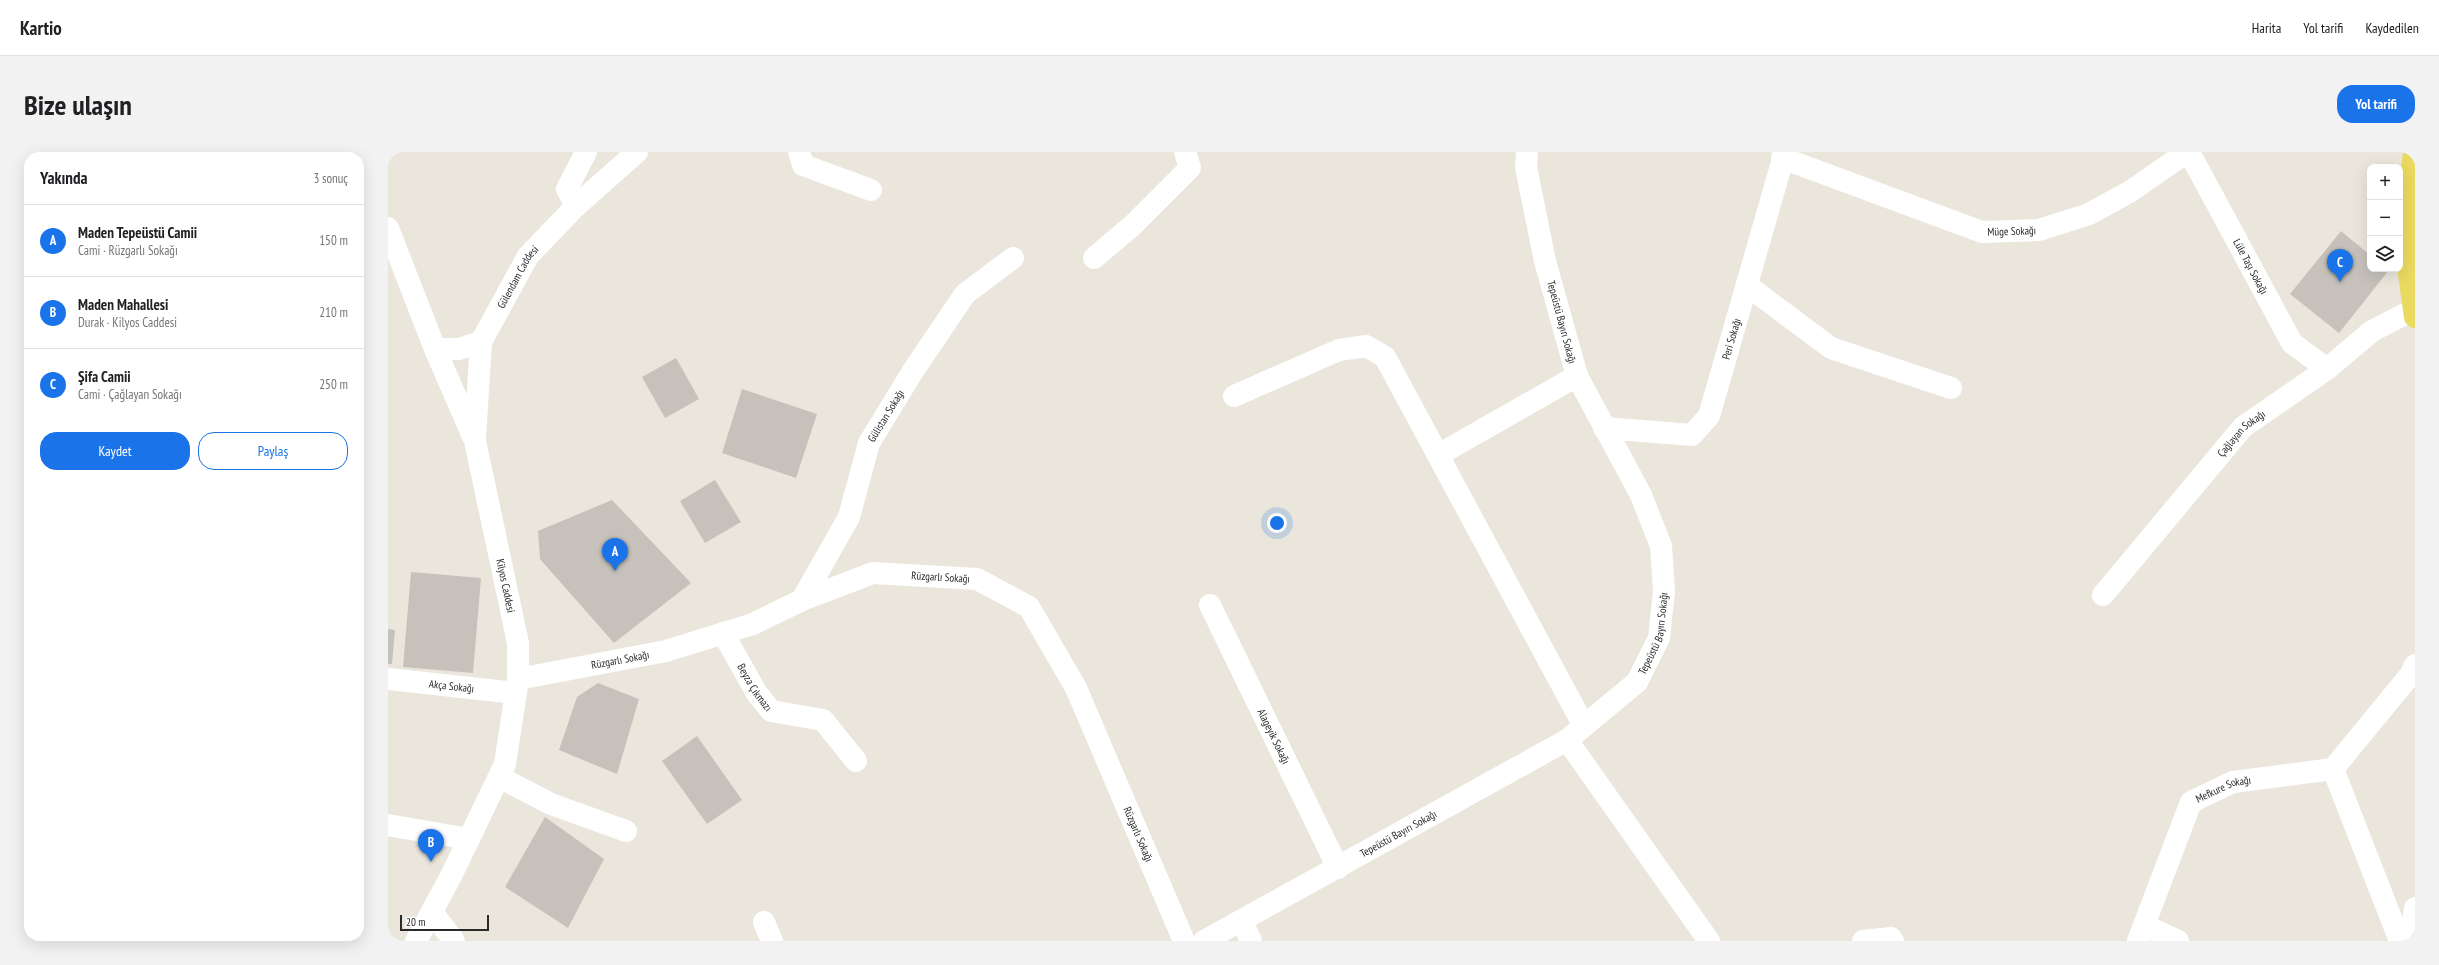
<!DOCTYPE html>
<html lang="tr">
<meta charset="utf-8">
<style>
:root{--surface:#fff;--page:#f2f2f2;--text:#202124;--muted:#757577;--line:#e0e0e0;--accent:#1a73e8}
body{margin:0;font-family:"PT Sans Narrow",sans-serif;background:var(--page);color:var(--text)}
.controls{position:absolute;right:12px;top:12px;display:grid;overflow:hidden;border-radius:8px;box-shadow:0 4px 16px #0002}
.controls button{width:36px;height:36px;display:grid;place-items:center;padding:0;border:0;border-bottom:1px solid var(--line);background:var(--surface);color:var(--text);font:20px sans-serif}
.scale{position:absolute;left:12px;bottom:10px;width:89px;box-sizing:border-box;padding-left:4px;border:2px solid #292929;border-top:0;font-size:11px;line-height:14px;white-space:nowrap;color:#292929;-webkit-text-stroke:3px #fff;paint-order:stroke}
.you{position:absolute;left:889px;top:371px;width:14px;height:14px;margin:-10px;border:3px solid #fff;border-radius:50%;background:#1a73e8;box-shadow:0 0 0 6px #1a73e833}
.badge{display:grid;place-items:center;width:26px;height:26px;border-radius:50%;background:var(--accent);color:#fff;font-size:13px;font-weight:700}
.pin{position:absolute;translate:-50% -33px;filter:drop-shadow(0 1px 2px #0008)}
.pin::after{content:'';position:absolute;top:21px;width:14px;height:12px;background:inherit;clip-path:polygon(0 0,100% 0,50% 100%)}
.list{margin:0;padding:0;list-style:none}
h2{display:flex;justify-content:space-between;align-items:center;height:52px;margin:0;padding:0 16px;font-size:17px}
h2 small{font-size:13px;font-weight:400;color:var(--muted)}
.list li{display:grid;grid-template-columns:26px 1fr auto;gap:12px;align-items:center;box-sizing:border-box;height:72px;padding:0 16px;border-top:1px solid var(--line)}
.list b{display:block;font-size:15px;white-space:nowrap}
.list p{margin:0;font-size:13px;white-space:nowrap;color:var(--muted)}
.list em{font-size:13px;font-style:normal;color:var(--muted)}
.actions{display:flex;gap:8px;padding:12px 16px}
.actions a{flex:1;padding:9px 0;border:1px solid var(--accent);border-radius:16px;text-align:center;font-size:14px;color:var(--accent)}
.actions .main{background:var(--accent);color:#fff}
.icon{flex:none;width:22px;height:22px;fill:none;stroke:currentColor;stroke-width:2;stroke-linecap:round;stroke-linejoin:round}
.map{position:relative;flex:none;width:2027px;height:789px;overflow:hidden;border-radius:16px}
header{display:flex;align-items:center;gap:24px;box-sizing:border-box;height:56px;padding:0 20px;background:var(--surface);border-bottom:1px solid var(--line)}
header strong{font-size:19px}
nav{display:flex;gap:22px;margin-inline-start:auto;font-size:14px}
.intro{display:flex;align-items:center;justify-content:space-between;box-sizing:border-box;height:96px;padding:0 24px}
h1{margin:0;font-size:28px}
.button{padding:10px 18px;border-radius:16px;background:var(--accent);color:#fff;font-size:14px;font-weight:700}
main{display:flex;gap:24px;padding:0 24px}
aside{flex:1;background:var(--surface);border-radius:16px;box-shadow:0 4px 16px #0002}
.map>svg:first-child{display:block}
.building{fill:#c6c2bb}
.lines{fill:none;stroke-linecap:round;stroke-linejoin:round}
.minor{stroke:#fff;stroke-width:22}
.major{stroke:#ebda60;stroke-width:22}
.labels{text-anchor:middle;stroke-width:4;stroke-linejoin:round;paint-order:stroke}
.street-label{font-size:11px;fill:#292929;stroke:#fff}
</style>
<header>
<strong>Kartio</strong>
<nav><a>Harita</a><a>Yol tarifi</a><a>Kaydedilen</a></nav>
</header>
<div class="intro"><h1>Bize ulaşın</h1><a class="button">Yol tarifi</a></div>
<main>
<aside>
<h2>Yakında<small>3 sonuç</small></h2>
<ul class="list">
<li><span class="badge">A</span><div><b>Maden Tepeüstü Camii</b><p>Cami · Rüzgarlı Sokağı</p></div><em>150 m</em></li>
<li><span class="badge">B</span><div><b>Maden Mahallesi</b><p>Durak · Kilyos Caddesi</p></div><em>210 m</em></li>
<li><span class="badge">C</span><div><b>Şifa Camii</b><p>Cami · Çağlayan Sokağı</p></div><em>250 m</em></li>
</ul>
<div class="actions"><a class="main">Kaydet</a><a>Paylaş</a></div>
</aside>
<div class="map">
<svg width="2027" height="789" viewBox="0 0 2027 789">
<rect width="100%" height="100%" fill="#ebe6db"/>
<g class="building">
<path d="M1953,79l29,24v14l19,1 -50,63 -49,-39z"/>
<path d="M288,206l23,41 -34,19 -23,-41z"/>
<path d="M354,237l75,25 -21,64 -74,-25z"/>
<path d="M327,328l26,42 -36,21 -25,-42z"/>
<path d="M224,348l79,83 -77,60 -74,-84 -2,-28z"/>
<path d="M23,420l70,6 -8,95 -70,-6z"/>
<path d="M0,477l7,1 -3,34h-4z"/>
<path d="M210,531l41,16 -22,75 -58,-24 18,-53z"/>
<path d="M309,584l45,64 -35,24 -45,-63z"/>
<path d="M157,665l59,42 -36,69 -63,-41z"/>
</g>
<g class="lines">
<g class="minor">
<path d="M411,0l4,13 68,25"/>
<path id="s1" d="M1801,0l103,191 35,26"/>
<path id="s2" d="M1394,6l200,74 57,-2 50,-16 42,-23 56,-39"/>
<path d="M188,54l-9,-17 19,-37"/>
<path id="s3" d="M0,76l47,121 40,92 43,202v36l-13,85 -54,112 -35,65"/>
<path d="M706,106l39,-33 57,-57 -5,-16"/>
<path d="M1360,134l83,62 120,40"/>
<path d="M47,197h24l22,-7"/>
<path d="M846,244l105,-46 27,-4 19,11 199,369"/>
<path id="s4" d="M1216,276l88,7 17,-19 76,-264"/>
<path id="s5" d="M87,286l6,-96 47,-86 48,-50 61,-54"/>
<path d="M1050,303l139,-79"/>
<path id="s6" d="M1715,443l140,-168 84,-58 45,-38 41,-21"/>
<path id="s7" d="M414,448l47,-83 20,-74 44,-72 52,-77 48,-36"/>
<path id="s8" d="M822,453l128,263"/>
<path id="s9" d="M335,481l33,59 15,19 52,9 33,41"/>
<path id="s10" d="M0,527l128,14"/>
<path id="s11" d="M130,527l148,-28 87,-27 49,-24 71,-27 104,6 52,28 47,81 108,253"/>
<path d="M1179,588l142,201"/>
<path d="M111,625l52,27 75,27"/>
<path d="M0,673l81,14"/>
<path d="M44,760l22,29"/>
<path d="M854,769l9,20"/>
<path d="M376,770l8,19"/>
<path d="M1756,773l34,16"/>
<path id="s12" d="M816,789l363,-201 70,-58 22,-44 5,-47 -3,-45 -20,-51 -64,-119 -32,-115 -19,-94 1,-15"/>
<path d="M1475,789l28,-3 2,3"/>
<path id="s13" d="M1750,789l53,-139 42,-20 100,-13"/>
<path d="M2012,789l-67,-172 78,-95 4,-9"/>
<path d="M2022,789l5,-33"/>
</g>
<path class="major" d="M2026,0l-10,86 11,79"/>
</g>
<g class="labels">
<g class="street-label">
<text dy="4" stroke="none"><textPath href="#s2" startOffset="243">Müge Sokağı</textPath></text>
<text dy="4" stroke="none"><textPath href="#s1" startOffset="130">Lüle Taşı Sokağı</textPath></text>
<text dy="4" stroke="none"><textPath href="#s5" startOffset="171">Gülendam Caddesi</textPath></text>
<text transform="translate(1174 170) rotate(75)" y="4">Tepeüstü Bayırı Sokağı</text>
<text dy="4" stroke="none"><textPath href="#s4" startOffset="194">Peri Sokağı</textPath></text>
<text dy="4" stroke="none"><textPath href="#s7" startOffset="204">Gülistan Sokağı</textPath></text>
<text dy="4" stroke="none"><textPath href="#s6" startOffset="213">Çağlayan Sokağı</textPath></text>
<text dy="4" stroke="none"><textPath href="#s11" startOffset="440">Rüzgarlı Sokağı</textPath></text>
<text dy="4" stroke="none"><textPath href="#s3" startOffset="378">Kilyos Caddesi</textPath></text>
<text dy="4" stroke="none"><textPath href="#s12" startOffset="558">Tepeüstü Bayırı Sokağı</textPath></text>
<text dy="4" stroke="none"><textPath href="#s11" startOffset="104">Rüzgarlı Sokağı</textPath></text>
<text dy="4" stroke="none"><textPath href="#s10" startOffset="64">Akça Sokağı</textPath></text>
<text dy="4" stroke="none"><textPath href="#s9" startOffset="63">Beyza Çıkmazı</textPath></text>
<text dy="4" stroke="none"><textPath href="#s8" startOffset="146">Alageyik Sokağı</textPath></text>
<text dy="4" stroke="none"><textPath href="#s13" startOffset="184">Mefkure Sokağı</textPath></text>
<text dy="4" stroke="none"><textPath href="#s11" startOffset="788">Rüzgarlı Sokağı</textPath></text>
<text dy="4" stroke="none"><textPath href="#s12" startOffset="222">Tepeüstü Bayırı Sokağı</textPath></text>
</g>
</g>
</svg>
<div class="controls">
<button>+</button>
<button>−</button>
<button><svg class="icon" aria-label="layers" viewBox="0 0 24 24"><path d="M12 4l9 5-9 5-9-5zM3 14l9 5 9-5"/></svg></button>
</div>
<div class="scale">20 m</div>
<div class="you"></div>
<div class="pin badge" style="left:227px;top:419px">A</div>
<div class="pin badge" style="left:43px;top:710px">B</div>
<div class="pin badge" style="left:1952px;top:130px">C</div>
</div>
</main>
